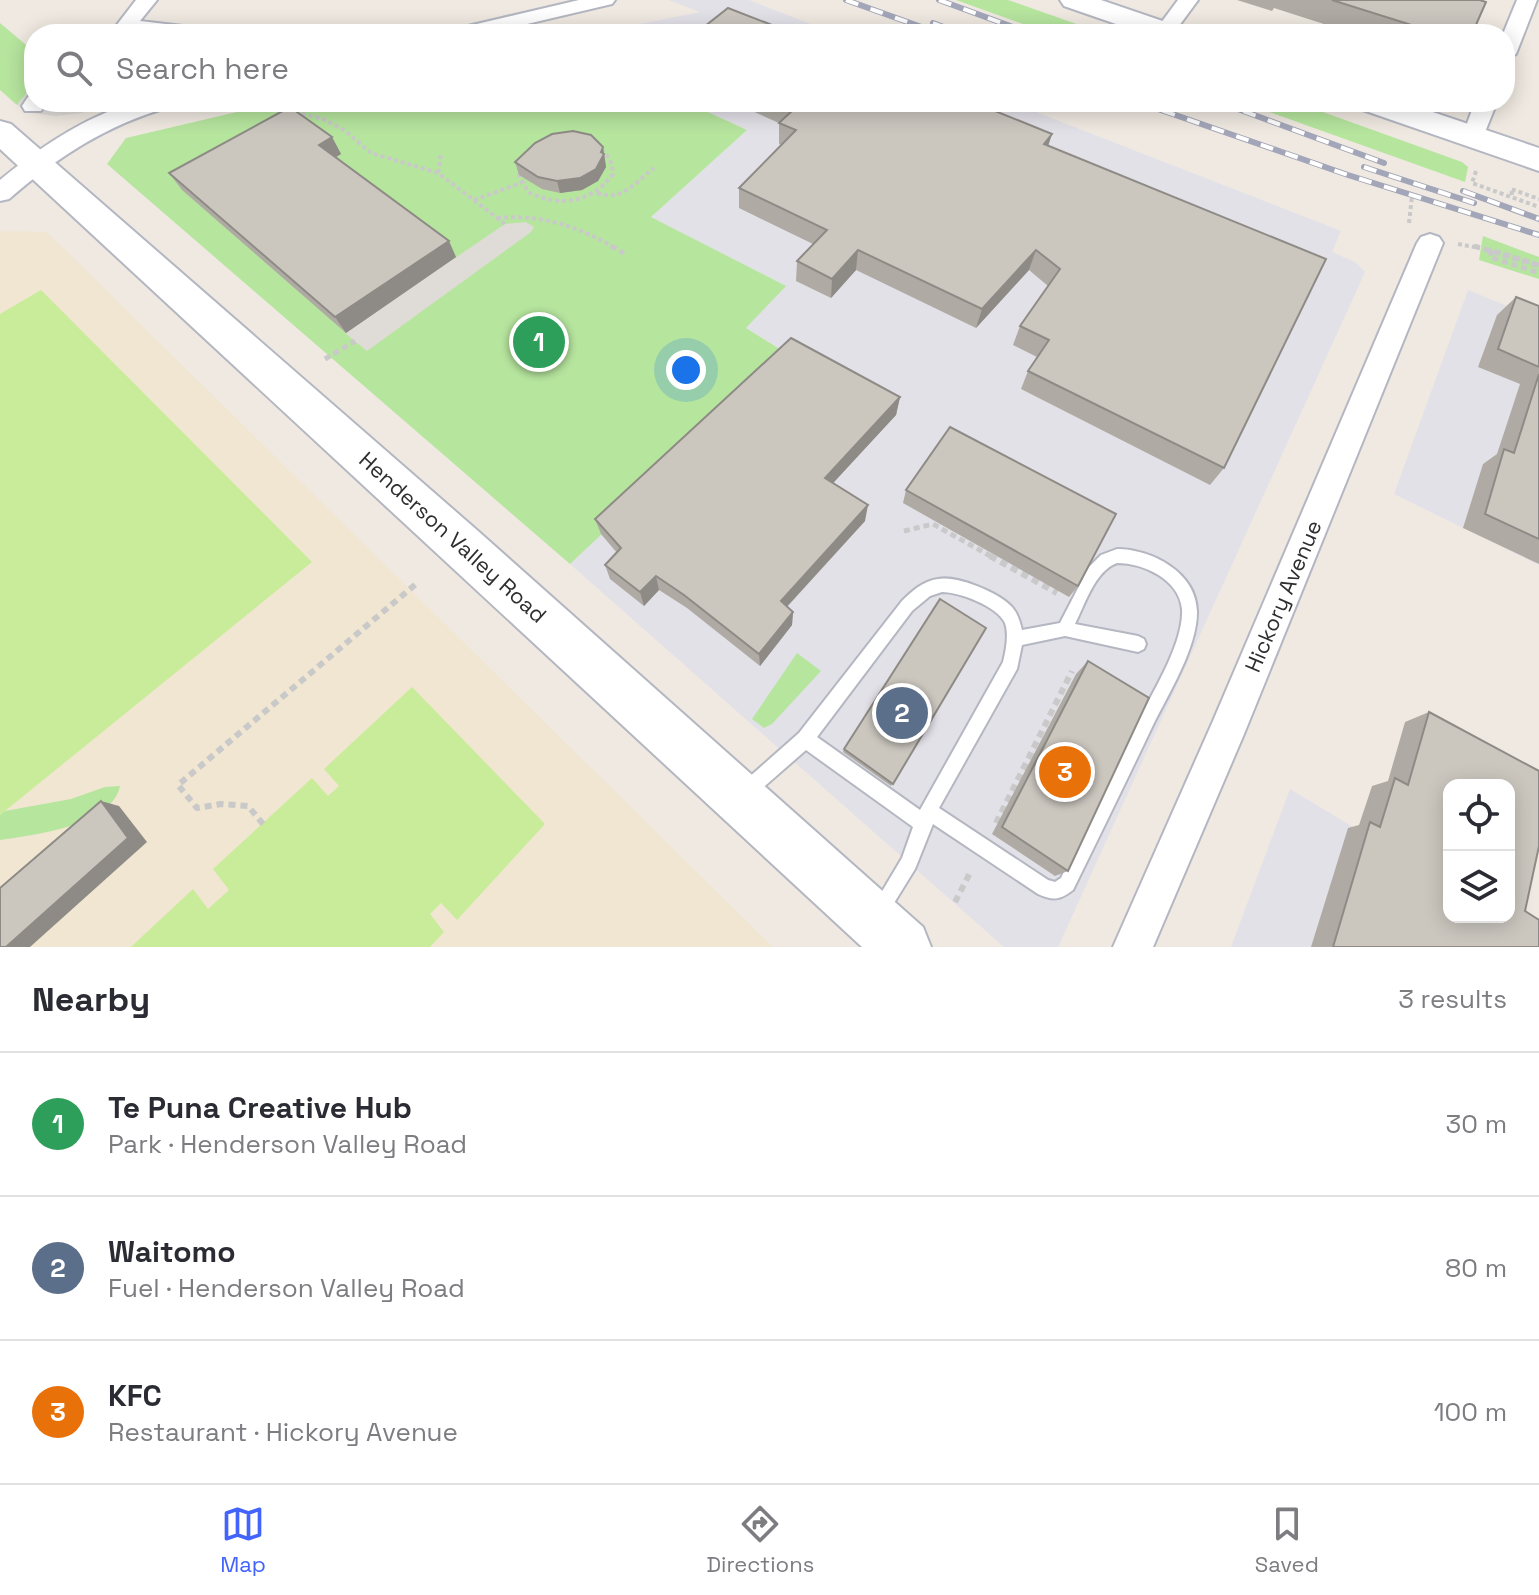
<!DOCTYPE html>
<meta charset="utf-8">
<style>
:root{--surface:#fff;--page:#f2f2f3;--text:#2b2b33;--muted:#7c7c81;--line:#e1e1e2;--accent:#4264fb}
body{margin:0;font-family:"Space Grotesk",sans-serif;background:var(--page);color:var(--text)}
.controls{position:absolute;right:24px;bottom:24px;display:grid;overflow:hidden;border-radius:16px;box-shadow:0 4px 20px #0003}
.controls button{width:72px;height:72px;display:grid;place-items:center;padding:0;border:0;border-bottom:2px solid var(--line);background:var(--surface);color:var(--text);font:40px sans-serif}
.you{position:absolute;left:686px;top:370px;width:28px;height:28px;margin:-20px;border:6px solid #fff;border-radius:50%;background:#1a73e8;box-shadow:0 0 0 12px #1a73e833}
.badge{display:grid;place-items:center;width:52px;height:52px;border-radius:50%;background:var(--accent);color:#fff;font-size:26px;font-weight:700}
.pin{position:absolute;translate:-50% -50%;border:4px solid #fff;box-shadow:0 2px 8px #0006}
.list{margin:0;padding:0;list-style:none}
h2{display:flex;justify-content:space-between;align-items:center;height:104px;margin:0;padding:0 32px;font-size:34px}
h2 small{font-size:26px;font-weight:400;color:var(--muted)}
.list li{display:grid;grid-template-columns:52px 1fr auto;gap:24px;align-items:center;box-sizing:border-box;height:144px;padding:0 32px;border-top:2px solid var(--line)}
.list b{display:block;font-size:30px;white-space:nowrap}
.list p{margin:0;font-size:26px;white-space:nowrap;color:var(--muted)}
.list em{font-size:26px;font-style:normal;color:var(--muted)}
.icon{flex:none;width:44px;height:44px;fill:none;stroke:currentColor;stroke-width:2;stroke-linecap:round;stroke-linejoin:round}
.map{position:relative;flex:none;width:1539px;height:947px;overflow:hidden}
.search{position:absolute;background:var(--surface);box-shadow:0 4px 20px #0003;left:24px;right:24px;top:24px;height:88px;display:flex;align-items:center;gap:20px;box-sizing:border-box;padding:0 28px;border-radius:32px;color:var(--muted);font-size:30px}
.sheet{height:536px;background:var(--surface)}
nav{display:flex;justify-content:space-around;align-items:center;box-sizing:border-box;height:112px;border-top:2px solid var(--line);background:var(--surface);font-size:22px;color:var(--muted)}
nav a{display:grid;justify-items:center;gap:4px}
nav .on{color:var(--accent)}
.map>svg:first-child{display:block}
.industrial{fill:#e3e1e8}
.education{fill:#f0e6d1}
.green{fill:#b6e59e}
.pitch{fill:#c9ec9a}
.plaza{fill:#dfdcd8}
.lines{fill:none;stroke-linecap:round;stroke-linejoin:round}
.lane-casing{stroke:#b4b7c1;stroke-width:4}
.street-casing{stroke:#b4b7c1;stroke-width:4}
.secondary-casing{stroke:#b4b7c1;stroke-width:4}
.path-far2{stroke:#c9c9c9;stroke-width:4;stroke-dasharray:4 3;stroke-linecap:butt}
.path-far1{stroke:#c9c9c9;stroke-width:5;stroke-dasharray:6 4;stroke-linecap:butt}
.path{stroke:#c9c9c9;stroke-width:6;stroke-dasharray:7 5;stroke-linecap:butt}
.lane{fill:#fff;fill-rule:evenodd}
.street{fill:#fff;fill-rule:evenodd}
.secondary{fill:#fff;fill-rule:evenodd}
.rail-casing{stroke:#a3a6b8;stroke-width:6}
.rail{stroke:#fff;stroke-width:4;stroke-dasharray:13;stroke-linecap:butt}
.path-bridge{stroke:#c9c9c9;stroke-width:5;stroke-dasharray:6 4;stroke-linecap:butt}
.wall{fill:#afaba4}
.shaded-wall{fill:#8e8b86}
.building{fill:#cbc7bf;stroke:#8e8b86;stroke-width:2;fill-rule:evenodd}
.labels{text-anchor:middle;stroke-width:6;stroke-linejoin:round;paint-order:stroke}
.street-label{font-size:22px;fill:#2e2e2e;stroke:#fff}
</style>
<div class="map">
<svg width="1539" height="947" viewBox="0 0 1539 947">
<rect width="100%" height="100%" fill="#efe9e1"/>
<g class="industrial">
<path d="M669,0h80l87,34h-247l111,-22z"/>
<path d="M686,102h324l331,129 -9,21 23,10 10,10 -307,675h-54l-434,-383 220,-209 -44,-27 39,-42 -134,-69 96,-87z"/>
<path d="M1468,290l71,29v246l-145,-71z"/>
<path d="M1290,789l159,96v32l90,23v7h-308z"/>
</g>
<path class="education" d="M0,231l47,1 726,715h-773z"/>
<g class="green">
<path d="M956,0h52l97,34h-54z"/>
<path d="M0,23l32,27 -2,13c12,17 -3,29 -13,42l-17,-15z"/>
<path d="M279,102h407l61,28 -96,87 135,69 -40,42 45,28 -221,208 -463,-400 19,-26z"/>
<path d="M1241,102h54l167,60 6,5 -3,15z"/>
<path d="M1483,236l56,21v22l-60,-19z"/>
<path d="M797,653l24,18 -49,53 -8,4 -12,-9z"/>
<path d="M120,786c-8,40 -86,49 -120,54v-25l5,-4 66,-12 34,-12z"/>
</g>
<g class="pitch">
<path d="M41,290l271,272 -312,253v-501z"/>
<path d="M412,687l133,137 -88,96 -16,-17 -11,11 14,18 -14,15h-299l62,-58 15,20 21,-19 -16,-21 99,-91 16,18 11,-10 -15,-17z"/>
</g>
<g class="plaza">
<path d="M34,84v18h73l-25,11 -26,3 -25,-3 -14,-8z"/>
<path d="M526,222l8,5 -3,5 -164,119 -22,-18 160,-109z"/>
</g>
<g class="lines">
<g class="lane-casing">
<path id="lane" d="M1117,549c34,0 79,23 80,62 1,35 -28,82 -44,114 -26,55 -53,110 -80,165 -13,10 -20,11 -35,4l-105,-70 -18,45 -29,47 -6,3 -6,-3 -3,-6 31,-52 11,-31 -107,-77 -55,48 -6,3 -6,-3 -3,-6 3,-6 60,-53 103,-132c10,-10 21,-20 36,-22 19,-4 62,14 74,28 6,7 8,15 10,23l38,-7 29,-56 12,-12zM1117,563c26,0 62,16 65,46 2,35 -32,88 -48,119 -24,50 -49,100 -73,150l-6,4 -7,-2 -109,-72 78,-139 5,-24 43,-9 73,16 6,-3 2,-5 -2,-5 -6,-3 -63,-12c10,-20 20,-53 42,-61zM942,592c17,0 55,14 63,31 4,11 1,27 -2,39l-83,148 -103,-73 95,-126 18,-15z"/>
</g>
<g class="street-casing">
<g id="street">
<path d="M136,0h21l-17,21 60,7 10,6h-67l-24,-4 -3,-4z"/>
<path d="M579,0h36l-3,4 -127,30h-37l3,-4z"/>
<path d="M1178,0h20l-25,34h-16l-2,-3z"/>
<path d="M1517,0h20l-21,54 -11,6 -2,-26z"/>
<path d="M34,95v7h13l-6,9h-16l-3,-5 6,-9z"/>
<path d="M135,102h37l-3,5c-62,18 -112,50 -160,92l-9,2v-21c40,-33 85,-63 135,-78z"/>
<path d="M1475,102h22l-16,40h-16l-3,-5z"/>
<path d="M1430,234l9,3 4,6 -199,491 -91,213h-40l100,-226 204,-478 4,-6z"/>
</g>
</g>
<g class="secondary-casing">
<g id="secondary">
<path d="M1060,0h41l82,28 5,6h-43l-81,-28z"/>
<path d="M1355,102h48l136,46v23l-179,-62z"/>
<path d="M0,121l11,3 467,407 445,396 8,20h-69l-862,-798z"/>
</g>
</g>
<g class="path-far2">
<path d="M295,112l28,7 21,11 27,23 67,20 67,51"/>
<path d="M575,140c21,4 37,11 38,34 -22,29 -53,34 -85,18l-9,-17c9,-26 31,-32 56,-35z"/>
<path d="M1476,171l-4,12 67,24"/>
<path d="M438,173l3,-19"/>
<path d="M597,193c26,9 38,-11 57,-25"/>
<path d="M1512,195l-1,-6 28,10"/>
<path d="M474,200l47,-17"/>
<path d="M497,218c43,-4 81,8 118,30"/>
<path d="M1409,223l3,-27"/>
<path d="M1458,244l22,4"/>
</g>
<g class="path-far1">
<path d="M611,246l13,7"/>
<path d="M1474,246l65,20"/>
<path d="M325,359l30,-18"/>
<path d="M904,531l29,-7 61,34"/>
</g>
<g class="path">
<path d="M990,556l67,37"/>
<path d="M996,823l76,-152"/>
<path d="M263,824l-15,-18 -27,-2 -24,4 -19,-23 238,-201"/>
<path d="M955,902l16,-31"/>
</g>
<use href="#lane" class="lane"/>
<use href="#street" class="street"/>
<use href="#secondary" class="secondary"/>
<g class="rail-casing">
<g id="rail">
<path d="M846,0l95,34"/>
<path d="M939,0l93,34"/>
<path d="M933,23l29,11"/>
<path d="M1138,102l210,73 191,60"/>
<path d="M1219,102l165,61"/>
<path d="M1364,167l110,36"/>
<path d="M1463,191l76,28"/>
</g>
</g>
<use href="#rail" class="rail"/>
<path class="path-bridge" d="M1539,265l-48,-15 -1,7 49,16"/>
</g>
<g class="wall">
<path d="M1237,0h243l-8,34h-117l-81,-26 -2,3z"/>
<path d="M732,102h241l79,32 -4,12 176,322 -14,17 -189,-96 7,-18 9,-14 -24,-12 7,-19 28,-40 -19,-16 -53,58 -120,-58 -25,28 -35,-17 1,-20 16,-17 -74,-36v-20l43,-43 -3,-1v-21z"/>
<path d="M332,137l9,17 -5,3 120,100 -110,76 -164,-143 -13,-17z"/>
<path d="M603,147l3,20 -8,14 -16,9 -22,3 -18,-4 -23,-14 -4,-13z"/>
<path d="M1516,297l23,9v258l-76,-36 20,-64 14,-10 23,-70 -42,-17 19,-52z"/>
<path d="M900,397l-4,18 -63,68 32,38 -78,86 6,5 -1,13 -32,41 -73,-58 -28,-18 -15,16 -34,-27 -5,-14 12,-12 -16,-19 -6,-15z"/>
<path d="M906,490l172,96 -9,11 -166,-94z"/>
<path d="M986,628l-95,158 -48,-34 1,-3z"/>
<path d="M1088,661l-20,210 -13,5 -63,-42 84,-160z"/>
<path d="M1429,712l96,199 14,36h-228l37,-119 11,-3 13,-39 16,-5 17,-59z"/>
</g>
<g class="shaded-wall">
<path d="M1052,134l-7,21 -1,-11z"/>
<path d="M332,137l9,17 -13,8 -9,-17z"/>
<path d="M603,147l3,20 -8,14 -16,9 -22,3 -3,-12 44,-29z"/>
<path d="M449,241l7,16 -110,76 -11,-16z"/>
<path d="M858,250l-2,20 -25,28 1,-19z"/>
<path d="M1036,250l-7,20 -53,58 6,-19z"/>
<path d="M900,397l-4,18 -73,79 2,-16z"/>
<path d="M868,505l-3,16 -85,93 1,-13z"/>
<path d="M656,576l3,14 -15,16 -4,-14z"/>
<path d="M793,612l-1,13 -32,41 -1,-12z"/>
<path d="M101,801l18,5 28,36 -117,105h-24z"/>
</g>
<g class="building">
<path d="M1332,0h148l6,2 -14,32h-32z"/>
<path d="M728,8l67,26h-100z"/>
<path d="M780,102h193l79,32 -8,10 282,115 -102,209 -196,-97 21,-31 -29,-14 40,-57 -24,-19 -54,59 -124,-59 -26,29 -35,-18 30,-31 -88,-42 57,-58 -17,-7 16,-15z"/>
<path d="M290,107l42,30 -13,8 130,96 -114,76 -166,-144z"/>
<path d="M573,131l18,4 12,12 -2,5 3,2 -8,15 -16,9 -23,3 -19,-4 -23,-15 20,-19 17,-9z"/>
<path d="M1516,297l23,9v61l-41,-18z"/>
<path d="M791,338l109,59 -75,81 43,27 -87,96 12,11 -34,42 -75,-59 -28,-19 -16,16 -35,-27 16,-17 -26,-29z"/>
<path d="M1539,374v165l-54,-25 19,-65 10,4z"/>
<path d="M950,427l166,87 -38,72 -172,-96z"/>
<path d="M940,599l46,29 -93,156 -49,-35z"/>
<path d="M1088,661l61,37 -81,173 -66,-44z"/>
<path d="M1429,712l110,59v75l-14,65 14,9v27h-206l37,-125 10,5 15,-49 13,7zM1449,785h60v132h-60z"/>
<path d="M101,801l27,37 -122,109h-6v-59z"/>
</g>
<g class="labels">
<g class="street-label">
<text transform="translate(453 537) rotate(42)" y="8">Henderson Valley Road</text>
<text transform="translate(1283 596) rotate(-67)" y="8">Hickory Avenue</text>
</g>
</g>
</svg>
<div class="controls">
<button><svg class="icon" aria-label="locate" viewBox="0 0 24 24"><circle cx="12" cy="12" r="6"/><path d="M12 2v4M12 18v4M2 12h4M18 12h4"/></svg></button>
<button><svg class="icon" aria-label="layers" viewBox="0 0 24 24"><path d="M12 4l9 5-9 5-9-5zM3 14l9 5 9-5"/></svg></button>
</div>
<div class="you"></div>
<div class="pin badge" style="left:539px;top:342px;background:#2e9e5b">1</div>
<div class="pin badge" style="left:902px;top:713px;background:#5c6f8a">2</div>
<div class="pin badge" style="left:1065px;top:772px;background:#e8710a">3</div>
<div class="search"><svg class="icon" aria-label="search" viewBox="0 0 24 24"><circle cx="10" cy="10" r="6"/><path d="M15 15l6 6"/></svg>Search here</div>
</div>
<section class="sheet">
<h2>Nearby<small>3 results</small></h2>
<ul class="list">
<li><span class="badge" style="background:#2e9e5b">1</span><div><b>Te Puna Creative Hub</b><p>Park · Henderson Valley Road</p></div><em>30 m</em></li>
<li><span class="badge" style="background:#5c6f8a">2</span><div><b>Waitomo</b><p>Fuel · Henderson Valley Road</p></div><em>80 m</em></li>
<li><span class="badge" style="background:#e8710a">3</span><div><b>KFC</b><p>Restaurant · Hickory Avenue</p></div><em>100 m</em></li>
</ul>
</section>
<nav>
<a class="on"><svg class="icon" aria-label="map" viewBox="0 0 24 24"><path d="M3 6l6-2 6 2 6-2v14l-6 2-6-2-6 2zM9 4v14M15 6v14"/></svg>Map</a>
<a><svg class="icon" aria-label="directions" viewBox="0 0 24 24"><path d="M12 3l9 9-9 9-9-9zM9 14v-3h6M13 9l2 2-2 2"/></svg>Directions</a>
<a><svg class="icon" aria-label="saved" viewBox="0 0 24 24"><path d="M7 4h10v16l-5-4-5 4z"/></svg>Saved</a>
</nav>
